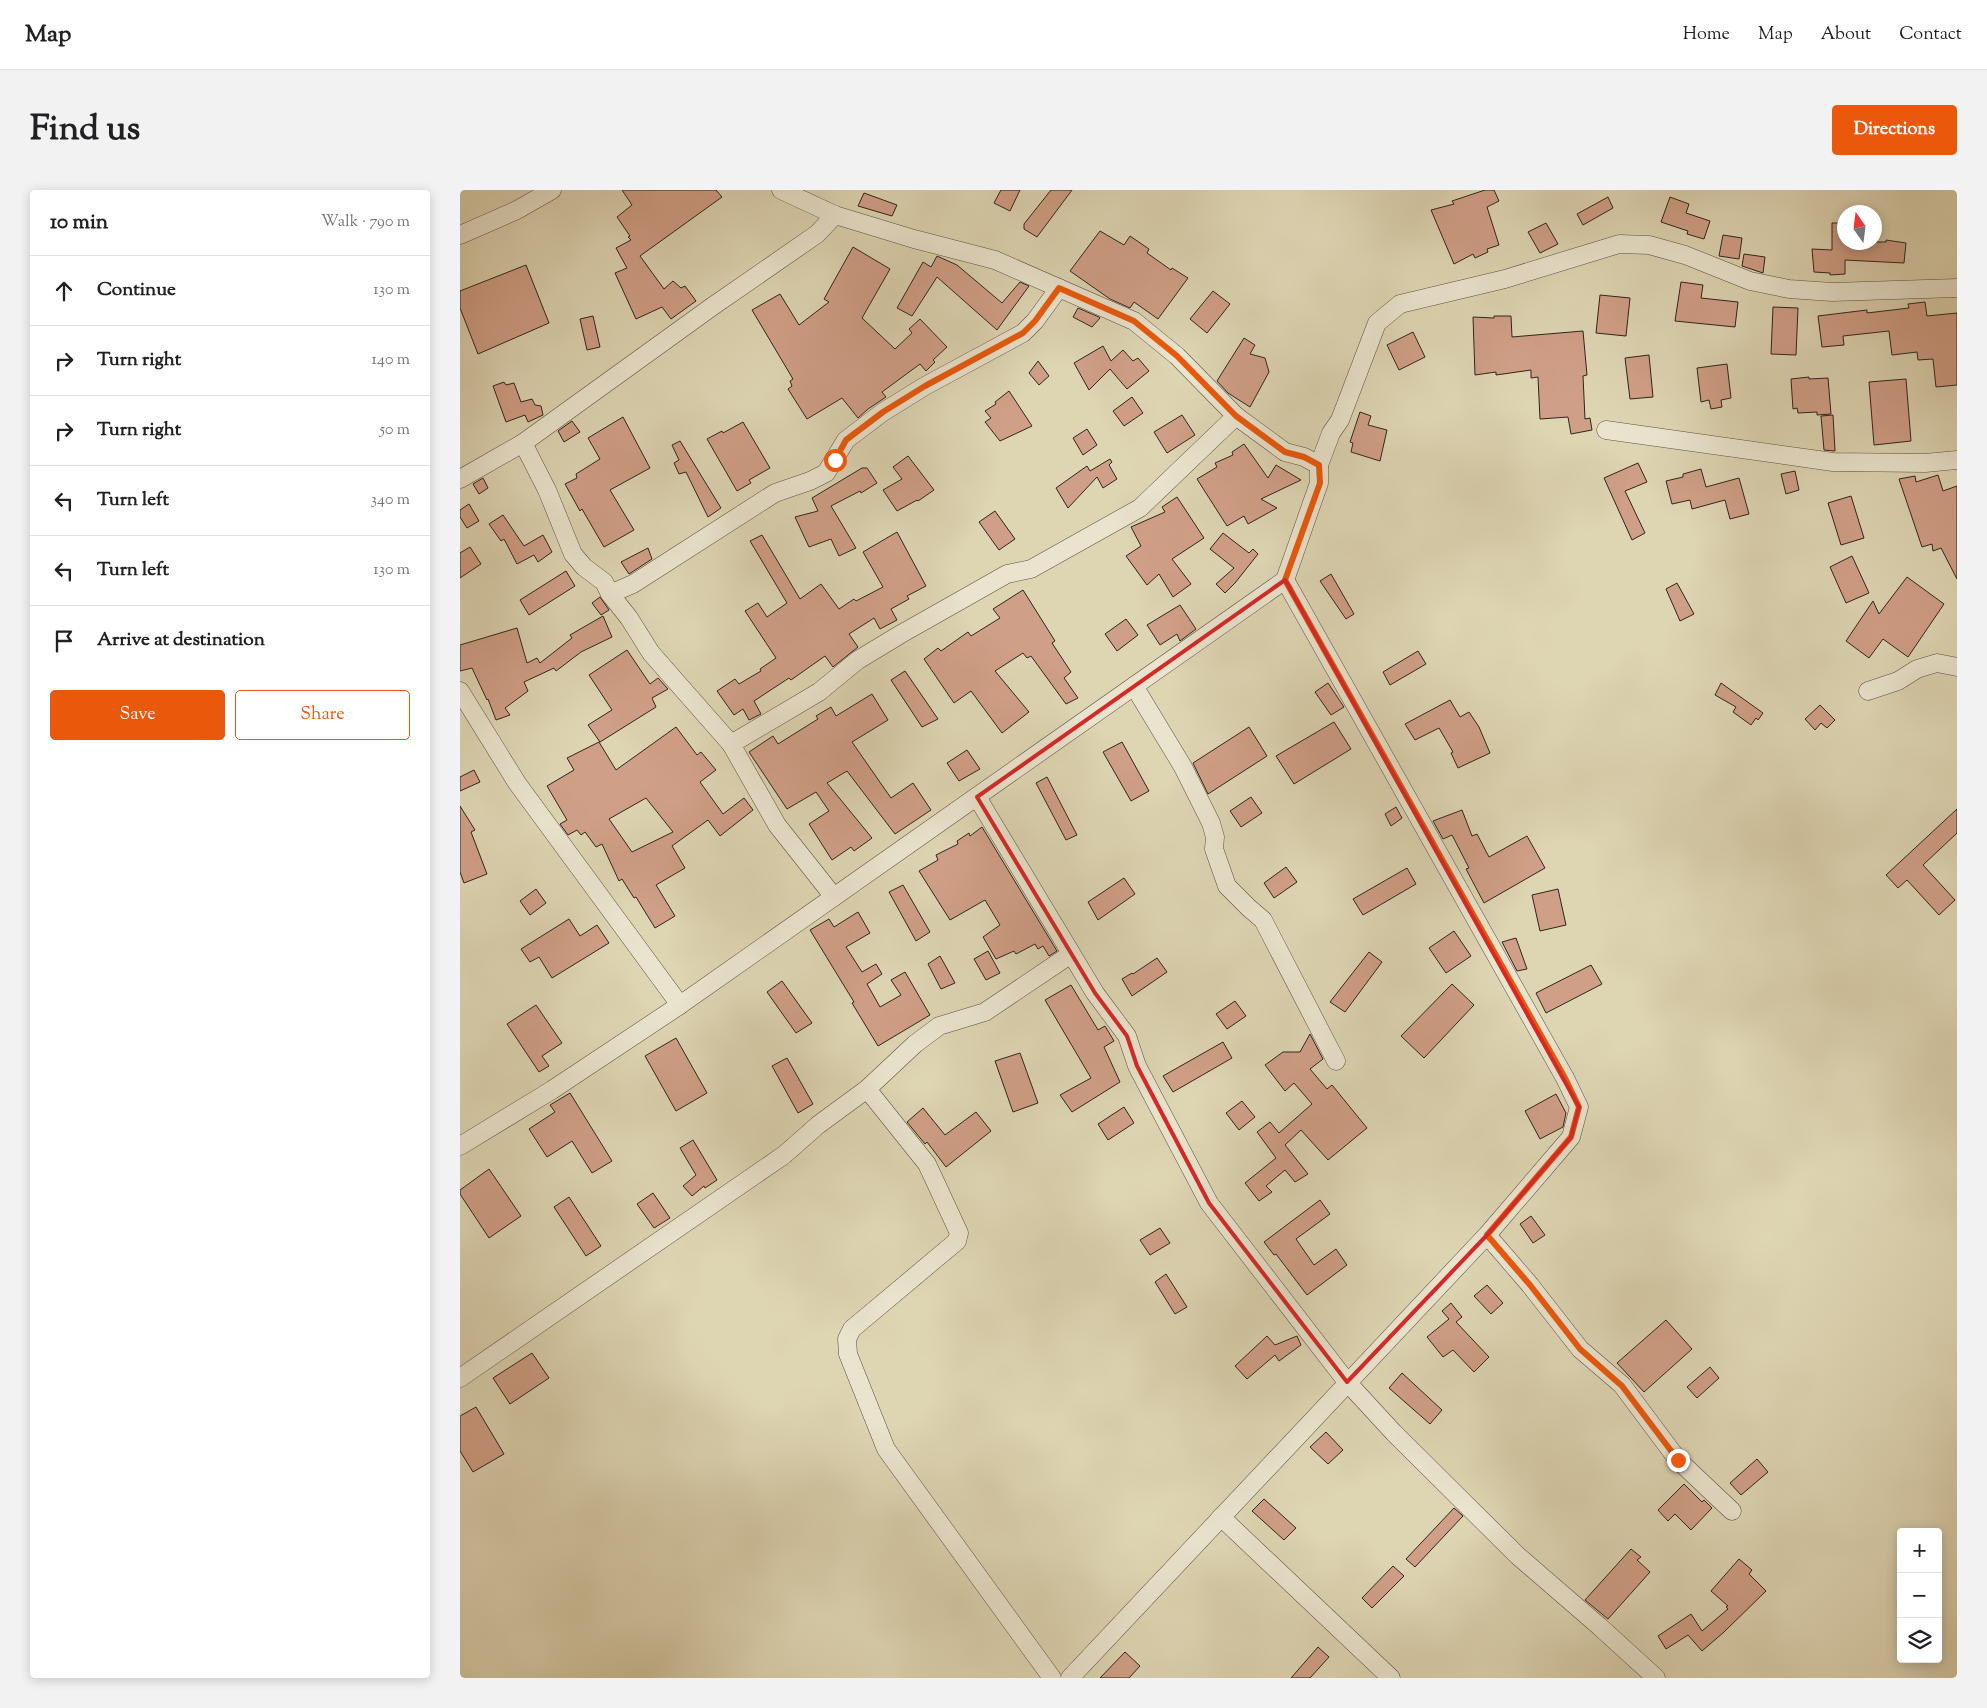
<!DOCTYPE html>
<meta charset="utf-8">
<style>
:root{--surface:#fff;--page:#f2f2f2;--text:#202124;--muted:#757577;--line:#e0e0e0;--accent:#ea580c}
body{margin:0;font-family:"Sorts Mill Goudy",serif;background:var(--page);color:var(--text)}
.controls{position:absolute;right:15px;bottom:15px;display:grid;overflow:hidden;border-radius:5px;box-shadow:0 2px 12px #0003}
.controls button{width:45px;height:45px;display:grid;place-items:center;padding:0;border:0;border-bottom:1px solid var(--line);background:var(--surface);color:var(--text);font:25px sans-serif}
.compass{position:absolute;left:1377px;top:15px;width:45px;height:45px;border-radius:50%;background:var(--surface);box-shadow:0 2px 12px #0003;rotate:346deg}
.stop{position:absolute;width:15px;height:15px;margin:-11px;border:4px solid #ea580c;border-radius:50%;background:#fff}
.stop.end{background:#ea580c;border-color:#fff;box-shadow:0 1px 5px #0008}
.list{margin:0;padding:0;list-style:none}
h2{display:flex;justify-content:space-between;align-items:center;height:65px;margin:0;padding:0 20px;font-size:21px}
h2 small{font-size:16px;font-weight:400;color:var(--muted)}
.list li{display:grid;grid-template-columns:32px 1fr auto;gap:15px;align-items:center;box-sizing:border-box;height:70px;padding:0 20px;border-top:1px solid var(--line)}
.list b{display:block;font-size:19px;white-space:nowrap}
.list em{font-size:16px;font-style:normal;color:var(--muted)}
.actions{display:flex;gap:10px;padding:15px 20px}
.actions a{flex:1;padding:11px 0;border:1px solid var(--accent);border-radius:5px;text-align:center;font-size:18px;color:var(--accent)}
.actions .main{background:var(--accent);color:#fff}
.icon{flex:none;width:28px;height:28px;fill:none;stroke:currentColor;stroke-width:2;stroke-linecap:round;stroke-linejoin:round}
.map{position:relative;flex:none;width:1497px;height:1488px;overflow:hidden;border-radius:5px}
header{display:flex;align-items:center;gap:30px;box-sizing:border-box;height:70px;padding:0 25px;background:var(--surface);border-bottom:1px solid var(--line)}
header strong{font-size:24px}
nav{display:flex;gap:28px;margin-inline-start:auto;font-size:18px}
.intro{display:flex;align-items:center;justify-content:space-between;box-sizing:border-box;height:120px;padding:0 30px}
h1{margin:0;font-size:35px}
.button{padding:12px 22px;border-radius:5px;background:var(--accent);color:#fff;font-size:18px;font-weight:700}
main{display:flex;gap:30px;padding:0 30px}
aside{flex:1;background:var(--surface);border-radius:5px;box-shadow:0 2px 12px #0003}
.map>svg:first-child{display:block}
.building{fill:#d09f87;stroke:#30241e;fill-rule:evenodd}
.lines{fill:none;stroke-linecap:round;stroke-linejoin:round}
.minor-casing{stroke:#5c5043;stroke-width:19}
.minor{stroke:#eae4ce;stroke-width:18}
.route{stroke:#ea580c;stroke-width:6}
.marked{fill:none;stroke:#d62828;stroke-width:4;stroke-linejoin:round}
</style>
<header>
<strong>Map</strong>
<nav><a>Home</a><a>Map</a><a>About</a><a>Contact</a></nav>
</header>
<div class="intro"><h1>Find us</h1><a class="button">Directions</a></div>
<main>
<aside>
<h2>10 min<small>Walk · 790 m</small></h2>
<ul class="list">
<li><svg class="icon" aria-label="ahead" viewBox="0 0 24 24"><path d="M12 20V5M6 11l6-6 6 6"/></svg><div><b>Continue</b></div><em>130 m</em></li>
<li><svg class="icon" aria-label="right" viewBox="0 0 24 24"><path d="M7 20v-9h11M14 6l5 5-5 5"/></svg><div><b>Turn right</b></div><em>140 m</em></li>
<li><svg class="icon" aria-label="right" viewBox="0 0 24 24"><path d="M7 20v-9h11M14 6l5 5-5 5"/></svg><div><b>Turn right</b></div><em>50 m</em></li>
<li><svg class="icon" aria-label="left" viewBox="0 0 24 24"><path d="M17 20v-9H6M10 6l-5 5 5 5"/></svg><div><b>Turn left</b></div><em>340 m</em></li>
<li><svg class="icon" aria-label="left" viewBox="0 0 24 24"><path d="M17 20v-9H6M10 6l-5 5 5 5"/></svg><div><b>Turn left</b></div><em>130 m</em></li>
<li><svg class="icon" aria-label="arrive" viewBox="0 0 24 24"><path d="M6 21V4h12l-3 4 3 4H6"/></svg><div><b>Arrive at destination</b></div></li>
</ul>
<div class="actions"><a class="main">Save</a><a>Share</a></div>
</aside>
<div class="map">
<svg width="1497" height="1488" viewBox="0 0 1497 1488">
<rect width="100%" height="100%" fill="#ded5b3"/>
<filter id="stains"><feTurbulence type="fractalNoise" baseFrequency=".004" numOctaves="4"/><feColorMatrix values="0 0 0 0 .2 0 0 0 0 .09 0 0 0 0 .02 0 0 0 .5 -.17"/></filter>
<radialGradient id="worn" r=".72"><stop offset=".6" stop-color="#630" stop-opacity="0"/><stop offset="1" stop-color="#630" stop-opacity=".3"/></radialGradient>
<g class="building">
<path d="M162,0h94l6,7 -82,59 24,33 9,-8 8,7 4,-2 11,15 -25,18 -9,-12 -26,12 -21,-46 12,-5 -11,-20 15,-8 -3,-3 2,-1 -13,-19 15,-12z"/>
<path d="M541,0h19l-10,21 -16,-8z"/>
<path d="M591,0h21l-35,47 -13,-8v-5z"/>
<path d="M1025,0h9l5,11 -12,6 12,38 -12,4 1,3 -13,6 -2,-4 -19,10 -23,-54 23,-6 -2,-3z"/>
<path d="M404,3l33,12 -5,11 -34,-10z"/>
<path d="M1148,7l5,11 -30,17 -6,-11z"/>
<path d="M1210,7l19,7 -3,9 24,8 -6,18 -17,-5 1,-3 -27,-9z"/>
<path d="M1086,33l12,21 -18,9 -12,-21z"/>
<path d="M1372,33h12v19h42v-2l20,3 -2,20 -59,-3v14l-15,1v-2l-16,-1 -2,-23 20,1z"/>
<path d="M640,41l24,14 6,-9 19,13 -2,4 24,17 1,-2 16,10 -30,41 -24,-17 -4,6 -20,-9 -40,-28z"/>
<path d="M1263,45l19,3 -3,21 -20,-3z"/>
<path d="M393,57l37,22 -28,49 33,31 17,-16 -3,-4 11,-10 27,28 -14,13 2,2 -9,9 -6,-7 -38,28 4,5 -18,12 -10,9 -16,-20 -35,21 -19,-30 4,-3 -2,-5 3,-2 -41,-69 28,-16 19,31 30,-23 -5,-3z"/>
<path d="M1284,64l21,3 -2,16 -21,-7z"/>
<path d="M477,66l20,9 45,38 18,-21 9,4 -32,44 -60,-53 -25,39 -15,-8 26,-46 8,5z"/>
<path d="M66,75l23,58 -71,31 -18,-46v-17z"/>
<path d="M1221,92l22,3 -2,13 37,4 -3,25 -60,-6z"/>
<path d="M753,101l17,13 -23,29 -17,-14z"/>
<path d="M1140,105l30,3 -4,38 -30,-3z"/>
<path d="M1465,112l2,14 30,-3v72l-21,2 -3,-28 -15,1 -1,-8 -25,3 -3,-24 -46,5 1,9 -22,2 -4,-31 49,-6v3l42,-5 -1,-4z"/>
<path d="M1313,117l25,1 -2,47 -25,-1z"/>
<path d="M618,118l21,9 1,1 -8,9 -19,-10z"/>
<path d="M133,126l7,31 -13,3 -7,-31z"/>
<path d="M1034,126h17l1,21 71,-6 4,44 -4,1 2,43 5,-1 2,12 -21,4 -3,-17 -28,2 -2,-42 -7,1v-8l-35,5v-3l-21,3 -2,-58 21,1z"/>
<path d="M953,142l12,25 -26,13 -12,-25z"/>
<path d="M784,148l11,7 -5,9 15,4 4,14 -19,35 -22,-14 -11,-12z"/>
<path d="M643,156l8,15 12,-11 10,11 5,-3 11,13 -22,18 -17,-20 -21,21 -15,-27z"/>
<path d="M1189,165l4,42 -23,2 -5,-41z"/>
<path d="M578,171l11,15 -10,9 -10,-12z"/>
<path d="M1267,174l4,34 -10,2 1,7 -11,2 -2,-9 -8,2 -4,-34z"/>
<path d="M1349,187v2l19,-1 3,36 -14,1v-3l-19,1 -1,-5 -4,1 -2,-30z"/>
<path d="M1446,189l5,62 -37,4 -5,-63z"/>
<path d="M44,192l2,3 8,-2 7,19 11,-3 3,6 6,1 2,9 -15,7 -3,-7 -19,7 -13,-36z"/>
<path d="M549,201l23,35 -32,15 -15,-19 6,-4 -6,-7 11,-7 -1,-2z"/>
<path d="M672,207l11,16 -19,13 -11,-15z"/>
<path d="M900,222l11,4 -3,9 19,5 -7,31 -29,-9 2,-9 -3,-1z"/>
<path d="M722,225l13,20 -28,18 -13,-21z"/>
<path d="M1373,225l2,36 -11,-1 -3,-34z"/>
<path d="M163,227l27,51 -40,22 24,40 -30,17 -22,-38 -2,2 -15,-27 12,-6 -1,-4 24,-15 -12,-21z"/>
<path d="M112,231l8,11 -16,10 -6,-11z"/>
<path d="M283,232l27,46 -21,12 2,3 -14,8 -30,-52 15,-8 1,2z"/>
<path d="M627,239l10,16 -14,10 -10,-17z"/>
<path d="M220,251l41,67 -13,9 -22,-45 -7,2 -5,-11 5,-3 -7,-15z"/>
<path d="M784,254l24,34 8,-13 25,15 -40,19 16,9 -29,16 -4,-8 -17,10 -30,-47 20,-12 -2,-4 18,-8 -1,-3z"/>
<path d="M448,266l26,34 -16,11 -1,-1 -20,11 -14,-21 19,-11 -9,-12z"/>
<path d="M650,269l2,3 -3,3 8,14 -14,9 -6,-11 -29,31 -12,-20 31,-22 3,5z"/>
<path d="M1178,273l9,19 -22,9 20,42 -13,7 -28,-62z"/>
<path d="M402,278h5l10,15 -16,10 -1,-2 -29,15 25,42 -17,8 -8,-17 -22,8 -14,-30 23,-6 -6,-13z"/>
<path d="M1241,279l5,18 33,-9 10,36 -19,5 -5,-19 -33,9 -2,-9 -18,4 -6,-23 17,-4v-3z"/>
<path d="M1335,281l4,19 -13,4 -5,-20z"/>
<path d="M1478,285l5,16 14,-5v93l-16,-31 -8,3 -1,-7 -10,3 -23,-68 16,-3 1,6z"/>
<path d="M23,288l5,10 -9,6 -6,-10z"/>
<path d="M1391,306l13,42 -23,7 -13,-42z"/>
<path d="M717,307l27,41 -32,21 19,25 -18,13 -14,-23 -12,11 -21,-29 15,-10 -10,-19 34,-15 -3,-5z"/>
<path d="M9,314l10,17 -12,7 -7,-11v-7z"/>
<path d="M535,321l20,28 -16,11 -20,-28z"/>
<path d="M43,325l21,31 19,-11 9,17 -14,10 -4,-7 -17,9 -13,-25 -3,2 -12,-17z"/>
<path d="M437,342l29,54 -19,10 2,3 -18,10 6,11 -17,9 -6,-11 -25,16 9,13 -25,20 -8,-11 -34,24 -2,-2 -35,23 7,13 -12,6 -6,-11 -9,6 -17,-24 18,-12 4,5 22,-13 -1,-2 16,-11 -31,-47 13,-8 9,14 20,-14 -37,-62 12,-6 38,64 21,-15 18,25 15,-10 2,2 27,-14 -20,-35z"/>
<path d="M763,343l26,20 4,-4 5,5 -23,29 -10,10 -9,-9 18,-16 -24,-19z"/>
<path d="M10,357l11,17 -21,14v-25z"/>
<path d="M188,358l4,11 -23,15 -8,-12z"/>
<path d="M1392,366l17,37 -23,10 -16,-36z"/>
<path d="M106,381l9,15 -46,29 -9,-15z"/>
<path d="M871,384l23,40 -8,5 -26,-38z"/>
<path d="M1447,387l37,27 -36,53 -25,-18 -14,19 -23,-17 27,-40 6,13z"/>
<path d="M1217,393l17,31 -14,7 -14,-32z"/>
<path d="M563,400l32,51 -3,2 19,29 -7,6 14,20 -12,6 -35,-48 -4,2 -4,-5 -28,18 34,41 -27,21 -31,-42 -17,12 -30,-44 14,-11 3,3 27,-19 3,4 29,-18 -7,-9z"/>
<path d="M140,407l9,13 -8,5 -9,-12z"/>
<path d="M720,415l16,24 -16,12 -3,-7 -17,11 -13,-20z"/>
<path d="M143,426l9,21 -31,15 -25,19 -2,-3 -30,14 4,9 -23,17 5,7 -14,5 -8,-21 -1,1 -15,-32 -12,3v-26l57,-17 10,35 10,-5 3,5 32,-25 -2,-3z"/>
<path d="M666,429l12,16 -21,16 -12,-17z"/>
<path d="M167,460l23,34 8,-6 10,11 -16,9 4,9 -56,35 -12,-17 24,-15 -23,-35z"/>
<path d="M958,461l8,13 -36,21 -7,-13z"/>
<path d="M445,481l33,48 -16,8 -31,-47z"/>
<path d="M868,493l16,24 -13,8 -16,-23z"/>
<path d="M1261,493l42,30 -5,7 -2,-2 -5,7 -18,-13 3,-5 -21,-12z"/>
<path d="M412,504l16,26 -36,22 39,56 22,-15 18,27 -36,24 -48,-63 -20,12 45,55 -18,13 -3,-4 -19,13 -23,-36 20,-13 -13,-19 -29,17 -38,-57 24,-16 5,8 40,-25 -2,-3 15,-9 5,9z"/>
<path d="M990,510l10,17 9,-5 10,15 11,26 -32,15 -7,-15 2,-1 -14,-24 -24,12 -10,-16z"/>
<path d="M1360,515l15,15 -8,8 -6,-5 -6,7 -10,-11z"/>
<path d="M874,532l17,27 -57,35 -18,-28z"/>
<path d="M216,537l21,28 4,-3 15,18 -16,12 23,32 21,-16 9,12 -33,26 -12,-16 -36,26 13,22 -29,17 19,31 -20,12 -19,-31 -2,1 -12,-19 -3,2 -17,-37 -6,3 -11,-15 -4,3 -4,-5 -9,5 -8,-11 7,-4 -20,-34 27,-16 -7,-12 32,-16 17,28zM186,608l27,34 -41,20 -23,-33z"/>
<path d="M789,537l18,29 -59,38 -15,-31z"/>
<path d="M662,552l27,49 -18,10 -28,-49z"/>
<path d="M507,560l13,19 -21,12 -12,-18z"/>
<path d="M14,580l6,12 -20,9v-14z"/>
<path d="M587,587l30,58 -11,5 -30,-57z"/>
<path d="M791,607l11,16 -21,14 -11,-16z"/>
<path d="M0,616l15,24 -4,2 16,42 -23,9 -4,-11z"/>
<path d="M936,617l6,11 -11,8 -6,-12z"/>
<path d="M1497,619v24l-34,32 32,35 -16,15 -32,-35 -9,8 -12,-13z"/>
<path d="M1002,620l10,26 5,-2 12,23 38,-21 18,32 -61,35 -18,-34 3,-1 -17,-33 -9,4 -10,-18z"/>
<path d="M522,637l75,124 -8,5 -6,-10 -5,3 -3,-5 -19,10 -2,-3 -18,8 -13,-22 17,-12 -15,-25 -35,20 -31,-49 19,-11 -2,-5 22,-11 -1,-3 12,-8 1,3z"/>
<path d="M826,677l11,15 -23,16 -10,-15z"/>
<path d="M947,678l9,16 -53,31 -10,-16z"/>
<path d="M664,688l11,16 -37,26 -10,-18z"/>
<path d="M443,695l27,47 -14,9 -27,-49z"/>
<path d="M76,699l10,14 -16,12 -10,-14z"/>
<path d="M1098,699l8,36 -26,6 -8,-36z"/>
<path d="M398,722l12,21 -24,14 16,25 14,-8 6,10 -15,10 13,23 21,-12 -10,-15 14,-8 25,43 -52,31 -26,-43 2,-1 -44,-72 19,-11 5,8z"/>
<path d="M109,729l11,17 17,-11 12,18 -57,35 -13,-21 -9,5 -9,-13z"/>
<path d="M994,741l17,25 -25,17 -17,-25z"/>
<path d="M1056,748l11,31 -10,2 -15,-29z"/>
<path d="M528,761l12,22 -14,7 -12,-21z"/>
<path d="M909,762l13,10 -37,50 -15,-10z"/>
<path d="M480,766l15,27 -14,6 -13,-25z"/>
<path d="M697,768l10,14 -35,24 -10,-17 10,-6 1,1z"/>
<path d="M1131,775l11,19 -56,29 -10,-20z"/>
<path d="M322,791l30,42 -16,10 -29,-41z"/>
<path d="M992,794l22,21 -50,53 -23,-22z"/>
<path d="M611,795l27,45 7,-4 9,15 -10,6 16,35 -48,30 -12,-17 31,-17 -46,-78z"/>
<path d="M775,811l11,15 -19,13 -11,-15z"/>
<path d="M76,815l26,38 -20,13 7,10 -10,6 -32,-48z"/>
<path d="M850,844l13,25 -13,10 17,20 5,-4 35,43 -39,32 -27,-30 -16,15 23,29 -13,8 -10,-12 -19,16 6,6 -13,9 -14,-18 31,-25 -19,-26 13,-10 9,11 33,-29 -18,-21 -9,8 -20,-26 18,-13h17z"/>
<path d="M216,848l31,55 -31,18 -31,-55z"/>
<path d="M763,852l9,16 -59,34 -10,-16z"/>
<path d="M560,863l18,50 -25,9 -18,-51z"/>
<path d="M327,868l26,46 -15,9 -26,-47z"/>
<path d="M110,903l42,68 -20,12 -20,-32 -25,16 -18,-28 26,-17 -5,-7z"/>
<path d="M1096,904l10,19 -3,14 -23,12 -15,-28z"/>
<path d="M782,911l13,16 -16,13 -13,-17z"/>
<path d="M664,917l10,16 -26,17 -10,-16z"/>
<path d="M463,918l22,27 31,-23 15,19 -45,36 -19,-25 -2,2 -18,-22z"/>
<path d="M233,950l24,40 -12,8 -1,-2 -12,10 -9,-10 13,-11 -16,-27z"/>
<path d="M29,979l32,47 -32,22 -29,-44v-4z"/>
<path d="M193,1003l17,25 -16,10 -17,-24z"/>
<path d="M109,1007l32,49 -15,10 -32,-49z"/>
<path d="M860,1010l10,14 -34,25 18,26 22,-16 11,16 -40,30 -31,-41 -2,1 -10,-13z"/>
<path d="M1071,1026l14,19 -12,8 -13,-19z"/>
<path d="M700,1038l10,15 -20,12 -10,-15z"/>
<path d="M706,1084l21,33 -12,7 -20,-32z"/>
<path d="M1027,1095l16,18 -12,11 -17,-18z"/>
<path d="M991,1113l11,14 -6,5 33,35 -15,15 -21,-22 -10,7 -16,-20 22,-18 -7,-8z"/>
<path d="M1206,1130l26,29 -48,43 -27,-29z"/>
<path d="M807,1146l8,9 22,-9 4,9 -22,16 -4,-6 -28,24 -12,-13z"/>
<path d="M72,1163l17,25 -39,26 -17,-26z"/>
<path d="M1250,1177l9,11 -22,20 -10,-11z"/>
<path d="M942,1183l40,37 -12,14 -41,-36z"/>
<path d="M16,1217l28,47 -31,18 -13,-21v-35z"/>
<path d="M866,1242l17,18 -15,14 -18,-17z"/>
<path d="M1297,1269l11,13 -27,23 -11,-12z"/>
<path d="M1224,1294l18,18 2,-2 8,8 -21,22 -16,-16 -7,7 -10,-11z"/>
<path d="M804,1309l32,29 -12,12 -32,-29z"/>
<path d="M994,1318l9,8 -48,51 -9,-8z"/>
<path d="M1171,1359l10,8 -4,3 13,12 -42,47 -23,-19z"/>
<path d="M1279,1369l13,11 -3,4 17,17 -42,41 -22,19 -14,-16 -22,14 -8,-13 33,-22 11,17 26,-22 -2,-2 2,-1 -17,-15z"/>
<path d="M933,1376l11,10 -32,32 -10,-10z"/>
<path d="M858,1457l11,10 -19,21h-19z"/>
<path d="M665,1462l15,14 -11,12h-29z"/>
</g>
<g class="lines">
<g class="minor-casing">
<g id="minor">
<path d="M321,0l54,25 79,24 81,21 139,61 43,35 59,60 49,36 19,5 15,8 12,-32 9,-13 37,-97 23,-19 105,-25 114,-35 30,1 36,10 65,26 39,8 43,3 125,-4"/>
<path d="M0,45l57,-25 35,-20"/>
<path d="M1146,240l227,32 92,1 32,-3"/>
<path d="M63,253l24,47 26,64 11,13 20,15 6,12 23,-10 142,-91 35,-12 16,-8 20,-33 37,-28 42,-26 98,-53 12,-12 24,-33"/>
<path d="M0,289l63,-36 190,-137 104,-72 18,-19"/>
<path d="M150,404l19,24 22,35 80,91 46,81 57,72"/>
<path d="M674,496l49,81 28,56 4,14 -1,12 13,37 22,22 14,12 73,141"/>
<path d="M0,501l57,92 163,222"/>
<path d="M1408,501l30,-10 19,-12 20,-6 20,4"/>
<path d="M271,554l88,-52 39,-32 43,-26 106,-60 24,-5 109,-61 96,-92"/>
<path d="M517,607l118,196 32,43 10,30 72,137 138,179 47,51 124,123 81,70 57,52"/>
<path d="M407,899l60,75 32,69 -2,8 -105,88 -5,10 1,15 38,95 166,229"/>
<path d="M0,956l92,-56 128,-85 605,-425 34,-97v-18"/>
<path d="M1027,1045l43,50 50,64 42,36 56,75 54,51"/>
<path d="M0,1188l324,-223 34,-30 49,-36 48,-45 24,-18 46,-14 86,-58"/>
<path d="M761,1327l170,161"/>
<path d="M610,1488l417,-443 84,-98 8,-30 -14,-29 -280,-498"/>
</g>
</g>
<use href="#minor" class="minor"/>
</g>
<g class="lines">
<path class="route" d="M375,270l11,-20 37,-28 42,-26 98,-53 12,-12 24,-33 75,33 43,35 59,60 49,36 19,5 15,8 1,18 -35,97 280,498 14,29 -8,30 -84,98 43,50 50,64 42,37 56,74"/>
</g>
<path class="marked" d="M825,390l294,527 -8,30 -84,98 -140,147 -138,-179 -72,-137 -10,-30 -32,-43 -118,-196z"/>
<rect width="100%" height="100%" filter="url(#stains)"/>
<rect width="100%" height="100%" fill="url(#worn)"/>
</svg>
<div class="controls">
<button>+</button>
<button>−</button>
<button><svg class="icon" aria-label="layers" viewBox="0 0 24 24"><path d="M12 4l9 5-9 5-9-5zM3 14l9 5 9-5"/></svg></button>
</div>
<svg class="compass" viewBox="-18 -18 36 36"><path d="M0-13l5 13h-10z" fill="#e53935"/><path d="M0 13l5-13h-10z" fill="#757577"/></svg>
<div class="stop" style="left:375px;top:270px"></div>
<div class="stop end" style="left:1218px;top:1270px"></div>
</div>
</main>
